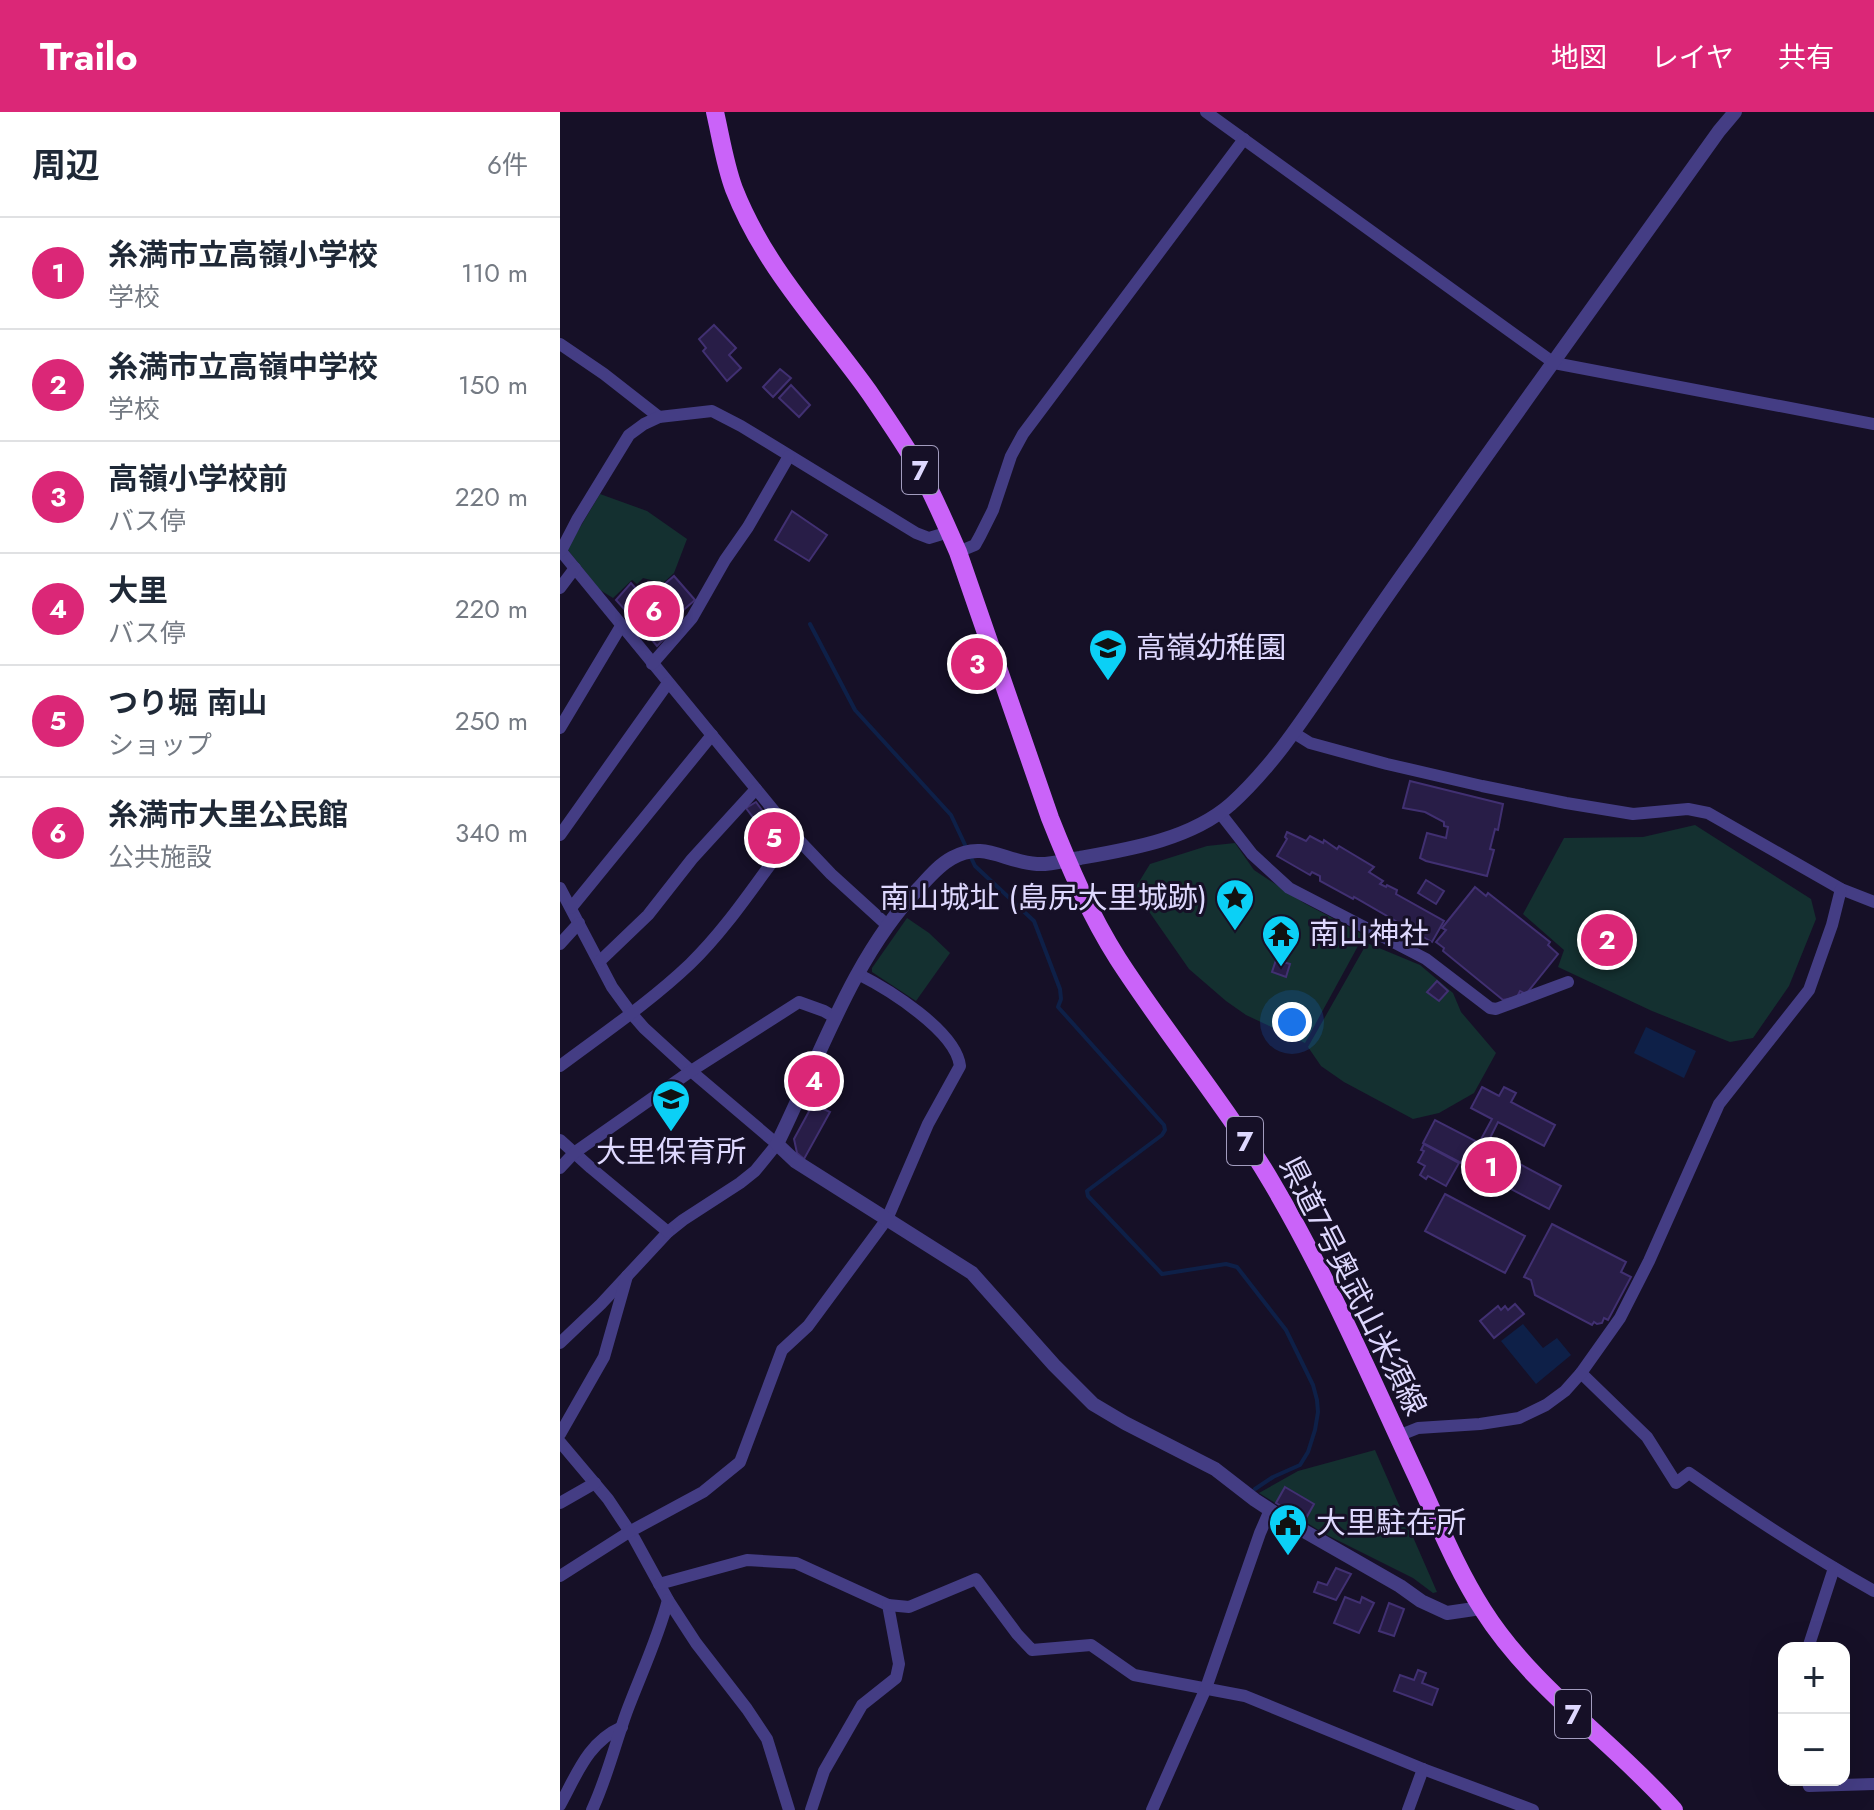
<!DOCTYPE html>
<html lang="ja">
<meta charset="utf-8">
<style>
:root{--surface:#fff;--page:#f2f2f3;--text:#1f2937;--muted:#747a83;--line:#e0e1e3;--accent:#db2777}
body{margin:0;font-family:Jost,"Noto Sans JP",sans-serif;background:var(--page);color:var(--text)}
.controls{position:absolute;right:24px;bottom:24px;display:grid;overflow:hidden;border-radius:16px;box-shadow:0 8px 32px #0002}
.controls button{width:72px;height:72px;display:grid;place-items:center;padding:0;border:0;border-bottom:2px solid var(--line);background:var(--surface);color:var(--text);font:40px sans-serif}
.you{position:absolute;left:732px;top:910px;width:28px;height:28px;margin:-20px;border:6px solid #fff;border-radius:50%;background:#1a73e8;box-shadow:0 0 0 12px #1a73e833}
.badge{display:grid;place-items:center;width:52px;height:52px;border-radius:50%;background:var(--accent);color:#fff;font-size:26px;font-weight:700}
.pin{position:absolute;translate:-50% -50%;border:4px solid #fff;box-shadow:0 2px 8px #0006}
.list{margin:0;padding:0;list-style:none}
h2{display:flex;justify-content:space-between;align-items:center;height:104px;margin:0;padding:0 32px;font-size:34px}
h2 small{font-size:26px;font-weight:400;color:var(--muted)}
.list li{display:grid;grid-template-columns:52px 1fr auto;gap:24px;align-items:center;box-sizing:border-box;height:112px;padding:0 32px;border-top:2px solid var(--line)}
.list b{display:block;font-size:30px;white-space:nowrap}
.list p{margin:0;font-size:26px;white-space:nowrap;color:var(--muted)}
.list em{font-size:26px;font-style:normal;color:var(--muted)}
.map{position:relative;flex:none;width:1314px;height:1698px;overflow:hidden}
header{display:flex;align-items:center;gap:48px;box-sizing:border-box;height:112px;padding:0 40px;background:var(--accent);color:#fff}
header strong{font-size:38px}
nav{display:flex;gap:44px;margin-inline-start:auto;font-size:28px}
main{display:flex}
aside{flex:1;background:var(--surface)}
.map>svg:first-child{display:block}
.green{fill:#143030}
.water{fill:#0e2048}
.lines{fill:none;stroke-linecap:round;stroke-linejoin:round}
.stream{stroke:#0e2048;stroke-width:4}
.building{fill:#281d47;stroke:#413072;stroke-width:2}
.minor{stroke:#443d84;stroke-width:12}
.tertiary{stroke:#443d84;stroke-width:14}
.primary{stroke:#ca63f9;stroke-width:18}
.labels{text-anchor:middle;stroke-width:6;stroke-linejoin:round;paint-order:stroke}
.shield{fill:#161027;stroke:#a29cbe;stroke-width:2}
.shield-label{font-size:28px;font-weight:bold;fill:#ded8fe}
.poi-label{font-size:30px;fill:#ded8fe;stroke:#161027;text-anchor:start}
.street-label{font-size:30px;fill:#ded8fe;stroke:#161027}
</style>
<header>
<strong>Trailo</strong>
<nav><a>地図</a><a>レイヤ</a><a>共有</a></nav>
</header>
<main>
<aside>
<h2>周辺<small>6件</small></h2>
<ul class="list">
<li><span class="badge">1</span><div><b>糸満市立高嶺小学校</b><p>学校</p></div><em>110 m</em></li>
<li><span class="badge">2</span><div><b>糸満市立高嶺中学校</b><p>学校</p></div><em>150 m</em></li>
<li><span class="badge">3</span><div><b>高嶺小学校前</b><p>バス停</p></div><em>220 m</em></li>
<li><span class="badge">4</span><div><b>大里</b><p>バス停</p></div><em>220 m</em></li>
<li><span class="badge">5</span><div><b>つり堀 南山</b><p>ショップ</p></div><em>250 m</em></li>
<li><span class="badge">6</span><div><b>糸満市大里公民館</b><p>公共施設</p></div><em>340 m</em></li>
</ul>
</aside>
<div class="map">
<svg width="1314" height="1698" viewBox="0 0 1314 1698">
<rect width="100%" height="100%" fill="#161027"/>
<g class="green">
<path d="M40,382l47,17 40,28 -13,34 -11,10 -20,-5 -6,6 -5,-4 -19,18 -13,-8 -33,-41z"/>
<path d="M1135,713l116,74 5,20 -27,67 -36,52 -23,4 -78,-31 -94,-44 6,-17 -41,-36 41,-76 79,-1z"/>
<path d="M675,731l19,27 50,33 60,32 -59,108 -59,-28 -20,-14 -37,-32 -55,-79 16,-26 57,-18z"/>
<path d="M347,806l22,15 21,20 -34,48 -44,-29v-4z"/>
<path d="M807,831l53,22 33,28 8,19 35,41 -22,40 -35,20 -26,6 -69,-37 -23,-16 -13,-19z"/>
<path d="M815,1338l62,142 -4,1 -20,-15 -88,-44 -66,-41 39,-22z"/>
</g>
<g class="water">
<path d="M1086,915l50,24 -12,27 -50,-25z"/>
<path d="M963,1212l20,24 14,-10 14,17 -35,29 -35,-43z"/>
</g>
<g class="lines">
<path class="stream" d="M250,512l45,86 96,105 24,51 59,55 26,68 1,10 -3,8 106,118 1,5 -3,5 -75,56 1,5 74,78 64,-10 11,3 49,63 27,55 4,15 1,12 -3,18 -7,22 -8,13 -27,12 -18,12"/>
</g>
<g class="building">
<path d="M154,213l22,23 -7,7 12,13 -14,13 -24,-30 3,-3 -7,-9z"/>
<path d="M220,257l11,9 -18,19 -10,-10z"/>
<path d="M231,273l19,20 -11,12 -20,-19z"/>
<path d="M232,399l35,24 -18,26 -34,-21z"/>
<path d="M114,464l21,24 -32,28 5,7 -11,11 -16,-19 -2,1 -4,-7 -19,-21 15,-17 15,17z"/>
<path d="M850,669l93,23 -5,26 -3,-1 -5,20 4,1 -7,26 -61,-15 -6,-3 7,-25 19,5 2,-11 -4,-1v-4l-19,-10 -22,-4z"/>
<path d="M196,690l8,11 -9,7 -9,-12z"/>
<path d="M213,710l10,14 -12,19 -9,-9 6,-6 -5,-8z"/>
<path d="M727,720l19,9 4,-5 13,7 1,-3 13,9 2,-3 35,21 -5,5 14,9 -3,3 6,3 1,-2 10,5 -1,4 48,27 -12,21 -78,-45 -1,2 -33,-18v-5l-8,-4 -2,3 -33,-19 10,-17 -2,-2z"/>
<path d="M866,768l18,11 -8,13 -18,-11z"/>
<path d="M915,775l11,9 2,-3 62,49 -2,3 10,9 -32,40 -6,-3 -3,6 -14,3 -60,-49 1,-3 -8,-6 10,-12 -4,-2z"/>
<path d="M716,848l14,4 -4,13 -14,-5z"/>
<path d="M877,869l11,10 -9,10 -12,-9z"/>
<path d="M922,975l17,9 5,-9 12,6 -5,9 44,23 -11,21 -46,-24 -12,24 75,40 -12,23 -126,-66 12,-23 44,23 13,-24 -21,-11z"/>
<path d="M253,992l17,8 -26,47 -7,-6 -3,-14z"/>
<path d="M864,1032l35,19 -13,23 -18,-10 -2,3 -6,-4 5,-9 -7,-4 6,-11 -3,-1z"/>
<path d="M885,1082l80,42 -20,37 -80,-42z"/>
<path d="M992,1112l74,38 -5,10 10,5 -23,43 -4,-2 -2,5 -5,1 -3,-2 -2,3 -57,-30 -4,-15 -7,-3z"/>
<path d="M955,1192l9,10 -30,24 -14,-17 18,-15 3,4 4,-4 3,4z"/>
<path d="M725,1375l29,17 -9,16 -29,-17z"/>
<path d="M776,1456l15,6 -15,26 -22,-8 4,-10 9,3z"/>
<path d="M785,1485l15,6 2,-6 12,6 -15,30 -25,-10z"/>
<path d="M829,1491l15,6 -10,27 -15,-5z"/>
<path d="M858,1558l8,3 -4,10 16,6 -6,16 -38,-14 6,-16 14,5z"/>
</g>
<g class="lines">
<g class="minor">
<path d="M646,0l348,251 320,61"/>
<path d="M0,232l44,30 55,43"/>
<path d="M0,438l233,284 38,40 56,51"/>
<path d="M1,439l16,-31 52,-85 15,-11 15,-7 53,-6 29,15 175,107 13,5 20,-6"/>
<path d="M398,440l17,-7 5,-9 13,-26 18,-54 12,-22 221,-295"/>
<path d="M0,476l15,-20"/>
<path d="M92,552l40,-46 33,-58 23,-33 41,-71"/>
<path d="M0,616l61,-102"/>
<path d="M734,621l16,10 77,21 95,22 84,17 67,11 55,-5 20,4 133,76 33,13"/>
<path d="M660,701l32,41 37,34 137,71 64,49 6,1 72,-27"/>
<path d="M0,723l108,-152"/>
<path d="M0,776l52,99 19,26 13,15 47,43 86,73 -22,27 -15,12 -57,37 -15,12 -67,72 -41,39"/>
<path d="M11,796l141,-173"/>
<path d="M0,832l19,-21"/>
<path d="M40,849l48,-46 44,-56 64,-70"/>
<path d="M0,954c44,-33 90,-64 130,-102 40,-39 69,-86 103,-130"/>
<path d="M0,1028l31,28 77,64"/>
<path d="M0,1056l14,-15 117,-82 108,-69 25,9 12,7"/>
<path d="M1021,1261l66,64 29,46 13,-10c60,42 121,82 185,118"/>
<path d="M0,1322l44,-77 23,-81"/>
<path d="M838,1324l20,-8 62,-4 39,-6 27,-13 19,-14 16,-18 39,-55 29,-57 70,-157 90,-114 23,-65 9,-36"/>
<path d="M0,1330l48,57 26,39 34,62 28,43 51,66 20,30 22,71"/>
<path d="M0,1391l35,-20"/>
<path d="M0,1464l69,-44 74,-40 37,-30 42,-112 26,-24 79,-107 41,-95 32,-58c-4,-35 -72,-77 -102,-92"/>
<path d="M99,1472l88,-24 49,3 92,42 11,59 -3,14 -34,27 -38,66 -13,39"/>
<path d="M328,1493l21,2 67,-28 41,55 15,16 59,-5 43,30 111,21 178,73 110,41"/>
<path d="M1248,1536l26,-80"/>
<path d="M1247,1668l2,6 65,-2"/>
<path d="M0,1693c17,-31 28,-63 62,-78"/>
<path d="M32,1698c15,-32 23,-66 35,-99 14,-37 31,-73 41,-111"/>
<path d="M592,1698l54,-122 54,-155 10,-23"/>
<path d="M848,1698l15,-41"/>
</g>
<path class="tertiary" d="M921,1496l-34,5 -26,-12 -21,-15 -110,-63 -35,-23 -40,-31 -90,-46 -32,-19 -39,-39 -82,-92 -177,-112 -18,-17c42,-85 76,-188 142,-256 10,-11 20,-23 33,-30 32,-18 52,4 85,6 14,1 29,-4 43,-6 51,-9 111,-19 151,-54 42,-38 73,-86 105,-133 27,-40 55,-81 84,-121 98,-140 199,-279 299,-419l16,-19"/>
<path class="primary" d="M155,0c6,26 10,53 19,77 31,79 87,136 135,203 17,25 35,51 50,77 15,27 27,56 39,83l92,266c19,48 40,97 68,141 49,76 108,146 154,224 55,93 98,193 144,292 21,45 40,93 67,135 50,79 130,131 191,200"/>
</g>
<defs>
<g id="school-pin" transform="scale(2)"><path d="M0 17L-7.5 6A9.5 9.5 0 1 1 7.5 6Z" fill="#0bd0f6" stroke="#161027"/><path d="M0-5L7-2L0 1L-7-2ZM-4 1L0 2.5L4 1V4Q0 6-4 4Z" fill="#111"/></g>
<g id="sight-pin" transform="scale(2)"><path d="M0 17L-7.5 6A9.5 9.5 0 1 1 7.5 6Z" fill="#0bd0f6" stroke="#161027"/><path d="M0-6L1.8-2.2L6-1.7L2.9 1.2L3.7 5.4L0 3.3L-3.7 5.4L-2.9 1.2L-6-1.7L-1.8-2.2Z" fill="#111"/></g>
<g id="temple-pin" transform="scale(2)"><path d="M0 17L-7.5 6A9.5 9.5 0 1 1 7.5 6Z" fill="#0bd0f6" stroke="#161027"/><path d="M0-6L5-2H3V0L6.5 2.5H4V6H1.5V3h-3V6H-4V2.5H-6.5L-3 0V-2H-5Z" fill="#111"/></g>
<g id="civic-pin" transform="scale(2)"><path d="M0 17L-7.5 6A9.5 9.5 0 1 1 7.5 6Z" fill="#0bd0f6" stroke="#161027"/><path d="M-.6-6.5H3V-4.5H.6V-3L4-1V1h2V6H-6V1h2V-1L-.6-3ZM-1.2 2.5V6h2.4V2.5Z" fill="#111"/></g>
</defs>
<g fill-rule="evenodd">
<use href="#school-pin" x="548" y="536"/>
<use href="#sight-pin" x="675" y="786"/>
<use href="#temple-pin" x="721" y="822"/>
<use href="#school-pin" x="111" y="987"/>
<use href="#civic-pin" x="728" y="1411"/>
</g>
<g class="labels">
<g class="shield">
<rect x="342" y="334" width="36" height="48" rx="6"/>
<rect x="667" y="1005" width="36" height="48" rx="6"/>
<rect x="995" y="1578" width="36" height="48" rx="6"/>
</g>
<g class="shield-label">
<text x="360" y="368">7</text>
<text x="685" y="1039">7</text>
<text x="1013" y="1612">7</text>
</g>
<g class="poi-label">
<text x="576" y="546">高嶺幼稚園</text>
<text x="647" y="796" text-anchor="end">南山城址 (島尻大里城跡)</text>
<text x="749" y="832">南山神社</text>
<text x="111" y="1050" text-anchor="middle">大里保育所</text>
<text x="756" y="1421">大里駐在所</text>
</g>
<g class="street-label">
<text transform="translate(793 1174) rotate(63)" y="10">県道7号奥武山米須線</text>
</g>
</g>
</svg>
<div class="controls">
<button>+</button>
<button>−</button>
</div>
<div class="you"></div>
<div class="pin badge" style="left:931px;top:1055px">1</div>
<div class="pin badge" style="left:1047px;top:828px">2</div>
<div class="pin badge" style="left:417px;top:552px">3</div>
<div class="pin badge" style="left:254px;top:969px">4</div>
<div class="pin badge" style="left:214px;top:726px">5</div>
<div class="pin badge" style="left:94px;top:499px">6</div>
</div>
</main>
